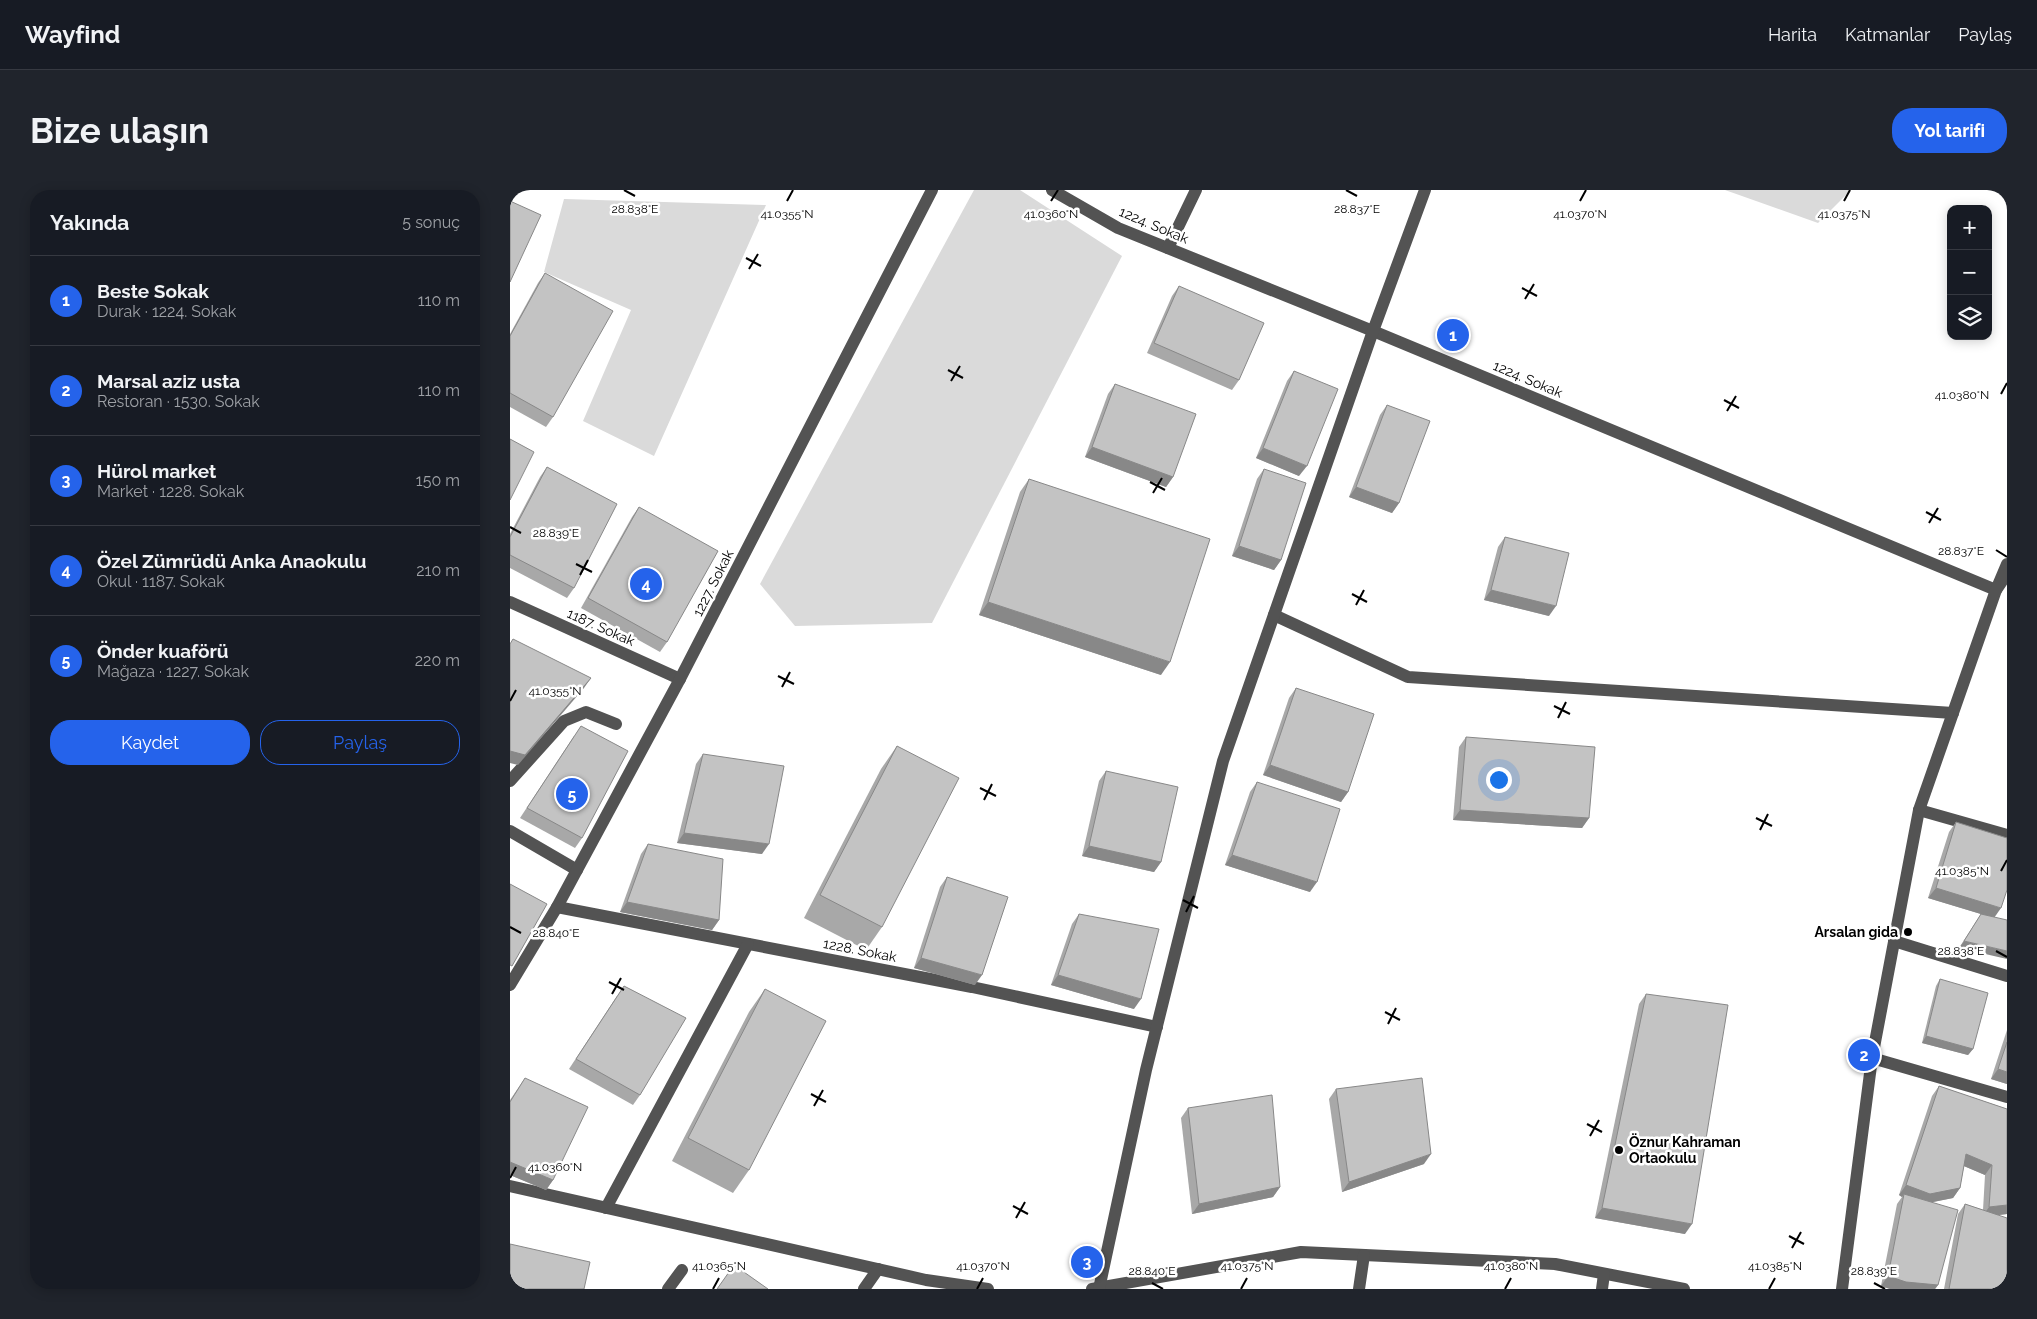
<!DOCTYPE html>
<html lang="tr">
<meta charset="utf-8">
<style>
:root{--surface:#171b24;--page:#20242c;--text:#f1f3f6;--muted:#9ea1a6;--line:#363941;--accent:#2563eb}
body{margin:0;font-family:Raleway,sans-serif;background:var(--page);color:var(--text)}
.controls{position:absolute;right:15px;top:15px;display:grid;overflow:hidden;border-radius:10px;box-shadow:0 2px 12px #0003}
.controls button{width:45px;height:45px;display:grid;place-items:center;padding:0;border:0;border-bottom:1px solid var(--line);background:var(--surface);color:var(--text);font:25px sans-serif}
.you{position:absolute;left:988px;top:589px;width:18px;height:18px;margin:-12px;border:4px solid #fff;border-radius:50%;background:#1a73e8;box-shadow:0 0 0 8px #1a73e833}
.badge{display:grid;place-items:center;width:32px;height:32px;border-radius:50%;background:var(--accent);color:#fff;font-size:16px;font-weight:700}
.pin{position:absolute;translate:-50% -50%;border:2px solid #fff;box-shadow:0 1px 5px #0006}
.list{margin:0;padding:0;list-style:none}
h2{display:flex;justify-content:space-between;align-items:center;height:65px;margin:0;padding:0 20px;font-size:21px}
h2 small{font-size:16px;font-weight:400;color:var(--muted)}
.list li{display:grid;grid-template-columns:32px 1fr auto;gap:15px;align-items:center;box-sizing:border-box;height:90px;padding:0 20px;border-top:1px solid var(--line)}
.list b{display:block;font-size:19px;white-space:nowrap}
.list p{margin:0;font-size:16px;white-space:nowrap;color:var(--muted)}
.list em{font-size:16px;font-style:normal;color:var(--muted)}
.actions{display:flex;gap:10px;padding:15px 20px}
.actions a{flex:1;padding:11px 0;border:1px solid var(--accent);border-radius:20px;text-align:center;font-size:18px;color:var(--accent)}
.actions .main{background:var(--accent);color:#fff}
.icon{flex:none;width:28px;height:28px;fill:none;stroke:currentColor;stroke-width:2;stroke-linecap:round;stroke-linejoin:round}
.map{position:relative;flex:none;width:1497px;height:1099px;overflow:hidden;border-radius:20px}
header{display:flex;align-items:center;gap:30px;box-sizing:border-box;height:70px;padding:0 25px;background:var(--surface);border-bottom:1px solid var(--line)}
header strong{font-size:24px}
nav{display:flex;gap:28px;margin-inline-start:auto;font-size:18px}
.intro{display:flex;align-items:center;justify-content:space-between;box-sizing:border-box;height:120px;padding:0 30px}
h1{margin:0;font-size:35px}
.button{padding:12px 22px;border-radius:20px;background:var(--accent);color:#fff;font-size:18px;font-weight:700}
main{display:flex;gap:30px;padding:0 30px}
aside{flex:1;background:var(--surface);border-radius:20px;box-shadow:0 2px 12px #0003}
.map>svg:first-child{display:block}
.green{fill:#dadada}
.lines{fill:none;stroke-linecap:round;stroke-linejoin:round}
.minor{stroke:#535353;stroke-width:12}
.wall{fill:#a8a8a8}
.shaded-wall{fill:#888}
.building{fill:#c3c3c3;stroke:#888}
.ticks{fill:none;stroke:#000;stroke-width:2}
.poi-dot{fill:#000;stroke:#fff;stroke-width:2}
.labels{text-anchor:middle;stroke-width:5;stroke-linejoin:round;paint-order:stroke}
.street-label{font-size:14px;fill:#000;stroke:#fff}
.poi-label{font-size:14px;font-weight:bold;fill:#000;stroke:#fff;text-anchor:end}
.ticks-label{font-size:12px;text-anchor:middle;fill:#000;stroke:#fff;stroke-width:5;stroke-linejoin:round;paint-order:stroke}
</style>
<header>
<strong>Wayfind</strong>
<nav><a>Harita</a><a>Katmanlar</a><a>Paylaş</a></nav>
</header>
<div class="intro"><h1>Bize ulaşın</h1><a class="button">Yol tarifi</a></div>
<main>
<aside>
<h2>Yakında<small>5 sonuç</small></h2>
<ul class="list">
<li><span class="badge">1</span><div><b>Beste Sokak</b><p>Durak · 1224. Sokak</p></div><em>110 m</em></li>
<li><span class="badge">2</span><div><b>Marsal aziz usta</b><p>Restoran · 1530. Sokak</p></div><em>110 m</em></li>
<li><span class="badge">3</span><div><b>Hürol market</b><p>Market · 1228. Sokak</p></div><em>150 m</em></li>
<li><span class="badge">4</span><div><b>Özel Zümrüdü Anka Anaokulu</b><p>Okul · 1187. Sokak</p></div><em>210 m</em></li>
<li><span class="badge">5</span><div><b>Önder kuaförü</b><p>Mağaza · 1227. Sokak</p></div><em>220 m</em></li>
</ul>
<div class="actions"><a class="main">Kaydet</a><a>Paylaş</a></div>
</aside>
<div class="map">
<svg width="1497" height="1099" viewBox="0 0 1497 1099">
<rect width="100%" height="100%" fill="#fff"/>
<g class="green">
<path d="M464,0h46l102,66 -190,367 -137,3 -35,-42z"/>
<path d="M1215,0h126l-33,33z"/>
<path d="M54,9l202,6 -112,251 -71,-35 48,-111 -87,-38z"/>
</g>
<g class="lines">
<g class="minor">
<path d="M542,0l66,38 255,103 623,259 11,-16"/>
<path d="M658,58l28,-58"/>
<path d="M0,412l170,77"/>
<path d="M764,425l134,62 545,36"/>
<path d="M0,591l54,-60 22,-9 30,12"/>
<path d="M1409,620l88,25"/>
<path d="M0,641l67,39"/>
<path d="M47,717l415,80 185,40"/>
<path d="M1384,751l113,35"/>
<path d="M0,795l47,-78 123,-228 252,-489"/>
<path d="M1362,868l135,39"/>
<path d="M0,996l416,94 62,9"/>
<path d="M96,1018l142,-264"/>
<path d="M158,1099l14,-19"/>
<path d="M354,1099l14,-20"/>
<path d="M582,1099l209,-37 254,12 129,25"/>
<path d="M589,1099l47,-219 77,-309 150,-430 52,-141"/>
<path d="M849,1099l5,-34"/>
<path d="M1092,1099l2,-15"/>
<path d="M1332,1099l30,-231 47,-248 77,-220 11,-26"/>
</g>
</g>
<g class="wall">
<path d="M35,83l8,144 -7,10 -36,-20v-73l28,-51z"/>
<path d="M669,96l60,94 -7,10 -85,-37 25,-57z"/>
<path d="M784,181l5,105 -43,-18 31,-77z"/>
<path d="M605,194l58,93 -7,10 -81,-30 23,-63z"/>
<path d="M877,215l12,98 -7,10 -43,-16 31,-82z"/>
<path d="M37,277l27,121 -7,10 -57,-30v-34l30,-57z"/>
<path d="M754,279l17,91 -7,10 -42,-14 25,-77z"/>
<path d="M519,289l132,196 -182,-60 41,-123z"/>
<path d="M129,317l28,135 -7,10 -79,-44 51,-91z"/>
<path d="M995,347l44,79 -65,-16 14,-53z"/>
<path d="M786,498l52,104 -7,10 -78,-27 26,-77z"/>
<path d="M64,546l8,102 -7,10 -55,-30z"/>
<path d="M956,547l123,81 -7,10 -129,-8 6,-73z"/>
<path d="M387,556l-15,181 -16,23 -62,-32 77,-149z"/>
<path d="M193,564l59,100 -85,-11 19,-79z"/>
<path d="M596,581l55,91 -7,10 -72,-16 17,-75z"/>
<path d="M747,592l53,110 -85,-27 25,-73z"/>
<path d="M1446,632l51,68 -48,58 22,-34 -53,-16 21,-66z"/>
<path d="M138,654l71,76 -7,10 -92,-18 21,-58z"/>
<path d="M437,687l28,108 -61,-17 26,-81z"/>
<path d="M569,724l55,95 -83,-24 21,-61z"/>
<path d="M1430,789l33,70 -5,6 -46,-12 14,-57z"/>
<path d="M255,799l-16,181 -16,23 -61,-32 77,-149z"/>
<path d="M1136,804l39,240 -90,-16 44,-214z"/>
<path d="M107,806l23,99 -7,10 -64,-36z"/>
<path d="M1497,840v54l-16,-5z"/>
<path d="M15,888l28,102 -7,10 -36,-15v-75z"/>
<path d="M1429,896l68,23v105l-9,1 6,74h-60l14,-75 7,-10 18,6 2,-35 -21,-9 -4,22 -7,10 -20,4 5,83 -3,4h-45l-9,-3 16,-82 5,-7 -3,-2 33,-99z"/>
<path d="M826,899l88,75 -82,28 -13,-93z"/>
<path d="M678,918l92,79 -7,10 -81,17 -11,-96z"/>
</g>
<g class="shaded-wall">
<path d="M582,257l81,30 -7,10 -81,-30z"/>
<path d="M753,258l44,18 -8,10 -43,-18z"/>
<path d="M846,297l43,16 -7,10 -43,-16z"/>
<path d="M729,356l42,14 -7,10 -42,-14z"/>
<path d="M981,400l65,16 -7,10 -65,-16z"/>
<path d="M478,412l182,60 -9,13 -182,-60z"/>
<path d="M81,488l-7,10 -66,77 -8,-2v-12z"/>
<path d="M760,575l78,27 -7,10 -78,-27z"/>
<path d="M950,620l129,8 -7,10 -129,-8z"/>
<path d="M174,643l85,11 -7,10 -85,-11z"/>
<path d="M579,656l72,16 -7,10 -72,-16z"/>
<path d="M722,665l85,27 -7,10 -85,-27z"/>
<path d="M1426,698l65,20 -7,10 -66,-20z"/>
<path d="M117,712l92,18 -7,10 -92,-18z"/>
<path d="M1454,751l43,10v8l-48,-11z"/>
<path d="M411,768l61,17 -7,10 -61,-17z"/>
<path d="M548,785l83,24 -7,10 -83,-24z"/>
<path d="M1416,846l47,13 -5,6 -46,-12z"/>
<path d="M1488,879l9,3v12l-16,-5z"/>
<path d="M921,964l-7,10 -82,28 7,-10z"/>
<path d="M1456,964l26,11 -7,10 -26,-11z"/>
<path d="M0,972l43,18 -7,10 -36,-15z"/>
<path d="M1396,995l54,3 -7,10 -30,6 -19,-10 -2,3 -3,-2z"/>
<path d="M770,997l-7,10 -81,17 7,-10z"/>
<path d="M1497,1015v9l-25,3 7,-10z"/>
<path d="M1092,1018l90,16 -7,10 -90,-16z"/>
<path d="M1378,1086l50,9 -3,4h-45l-9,-3z"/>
</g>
<g class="building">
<path d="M0,11l31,14 -31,67z"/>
<path d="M35,83l68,38 -60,106 -43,-24v-57z"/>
<path d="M669,96l85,37 -25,57 -85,-37z"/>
<path d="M784,181l44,18 -31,77 -44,-18z"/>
<path d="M605,194l81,30 -23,63 -81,-30z"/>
<path d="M877,215l43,16 -31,82 -43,-16z"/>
<path d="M0,249l24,13 -24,48z"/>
<path d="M37,277l70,37 -43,84 -64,-33v-18z"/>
<path d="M754,279l42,14 -25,77 -42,-14z"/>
<path d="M519,289l181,60 -40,123 -182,-60z"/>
<path d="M129,317l79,44 -51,91 -79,-44z"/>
<path d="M995,347l64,16 -13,53 -65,-16z"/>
<path d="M3,449l78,39 -66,77 -15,-4v-107z"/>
<path d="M786,498l78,26 -26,78 -78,-27z"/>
<path d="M71,536l47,25 -46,87 -55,-30z"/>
<path d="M956,547l129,10 -6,71 -129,-8z"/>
<path d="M387,556l62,32 -77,149 -62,-32z"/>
<path d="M193,564l81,12 -15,78 -85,-11z"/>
<path d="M596,581l72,16 -17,75 -72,-16z"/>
<path d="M747,592l83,27 -23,73 -85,-27z"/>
<path d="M1446,632l51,16v52l-6,18 -65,-20z"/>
<path d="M138,654l75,15 -4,61 -92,-18z"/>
<path d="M437,687l61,20 -26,78 -61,-17z"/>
<path d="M0,694l37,20 -35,62 -2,-1z"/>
<path d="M569,724l80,15 -18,70 -83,-24z"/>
<path d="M1471,724l26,6v31l-43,-10z"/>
<path d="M1430,789l48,14 -15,56 -47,-13z"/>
<path d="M114,796l62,32 -46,77 -64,-36z"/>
<path d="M255,799l61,32 -77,149 -61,-32z"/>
<path d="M1136,804l82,11 -36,219 -90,-16z"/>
<path d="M1497,852v30l-9,-3z"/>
<path d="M15,888l63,29 -35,73 -43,-18v-60z"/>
<path d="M912,888l9,76 -82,28 -13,-93z"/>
<path d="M1429,896l68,23v96l-18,2 3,-42 -26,-11 -6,34 -30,6 -24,-9z"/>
<path d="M762,905l8,92 -81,17 -11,-96z"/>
<path d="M1394,1004l54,16 -20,75 -32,-3 -18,-6z"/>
<path d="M1455,1014l42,14v59l-3,12h-55z"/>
<path d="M0,1054l80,18 -6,27h-74z"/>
<path d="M224,1075l34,24h-51z"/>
</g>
<path class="ticks" d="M114,0l11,6M836,0l11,6M277,11l6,-11M541,11l7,-11M1070,11l6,-11M1334,11l6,-11M236,68l15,8M239,79l9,-15M1012,98l15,8M1015,109l9,-15M438,180l15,8M441,191l9,-15M1491,204l6,-11M1214,210l15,8M1217,221l9,-15M640,292l15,8M643,303l9,-15M1416,322l15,8M1419,333l9,-15M0,337l11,6M1486,360l11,7M66,374l16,8M70,385l8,-15M842,404l15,8M846,415l8,-15M268,486l16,8M272,497l8,-15M0,511l6,-11M1044,516l16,8M1048,528l8,-16M470,598l16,8M474,610l8,-16M1246,628l16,8M1250,640l8,-16M1491,681l6,-11M673,710l15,8M676,722l8,-16M0,737l11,6M1486,761l11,6M99,792l15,8M102,804l9,-16M875,822l15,8M878,834l8,-16M301,904l15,8M304,916l9,-16M1077,934l15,8M1080,946l9,-16M0,988l6,-11M503,1016l15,8M506,1028l9,-16M1279,1046l15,8M1282,1058l9,-16M642,1093l11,6M1364,1093l11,6M203,1099l6,-11M467,1099l6,-11M731,1099l6,-11M995,1099l6,-11M1259,1099l6,-11"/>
<g class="poi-dot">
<circle cx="1398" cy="742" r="5"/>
<circle cx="1109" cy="960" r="5"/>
</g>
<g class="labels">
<g class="street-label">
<text transform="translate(644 35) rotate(23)" y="5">1224. Sokak</text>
<text transform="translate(1018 189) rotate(23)" y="5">1224. Sokak</text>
<text transform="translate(203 393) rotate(-63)" y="5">1227. Sokak</text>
<text transform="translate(91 437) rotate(24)" y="5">1187. Sokak</text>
<text transform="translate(350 760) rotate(11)" y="5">1228. Sokak</text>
</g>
<g class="poi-label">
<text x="1388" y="747">Arsalan gida</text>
<text x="1119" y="957" text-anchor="start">Öznur Kahraman<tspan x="1119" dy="16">Ortaokulu</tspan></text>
</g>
</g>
<g class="ticks-label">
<text x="125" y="23">28.838°E</text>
<text x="847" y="23">28.837°E</text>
<text x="277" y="28">41.0355°N</text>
<text x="541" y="28">41.0360°N</text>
<text x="1070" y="28">41.0370°N</text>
<text x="1334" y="28">41.0375°N</text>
<text x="1452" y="209">41.0380°N</text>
<text x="46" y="347">28.839°E</text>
<text x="1451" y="365">28.837°E</text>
<text x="45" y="505">41.0355°N</text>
<text x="1452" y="685">41.0385°N</text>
<text x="46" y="747">28.840°E</text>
<text x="1451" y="765">28.838°E</text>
<text x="45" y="981">41.0360°N</text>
<text x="209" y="1080">41.0365°N</text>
<text x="473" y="1080">41.0370°N</text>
<text x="737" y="1080">41.0375°N</text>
<text x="1001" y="1080">41.0380°N</text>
<text x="1265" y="1080">41.0385°N</text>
<text x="642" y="1085">28.840°E</text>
<text x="1364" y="1085">28.839°E</text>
</g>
</svg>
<div class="controls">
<button>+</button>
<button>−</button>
<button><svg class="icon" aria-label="layers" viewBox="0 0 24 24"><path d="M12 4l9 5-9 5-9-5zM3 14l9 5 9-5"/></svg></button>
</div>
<div class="you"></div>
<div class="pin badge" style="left:943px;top:145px">1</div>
<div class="pin badge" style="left:1354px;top:865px">2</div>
<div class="pin badge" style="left:577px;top:1072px">3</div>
<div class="pin badge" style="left:136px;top:394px">4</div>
<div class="pin badge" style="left:62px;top:604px">5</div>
</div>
</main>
